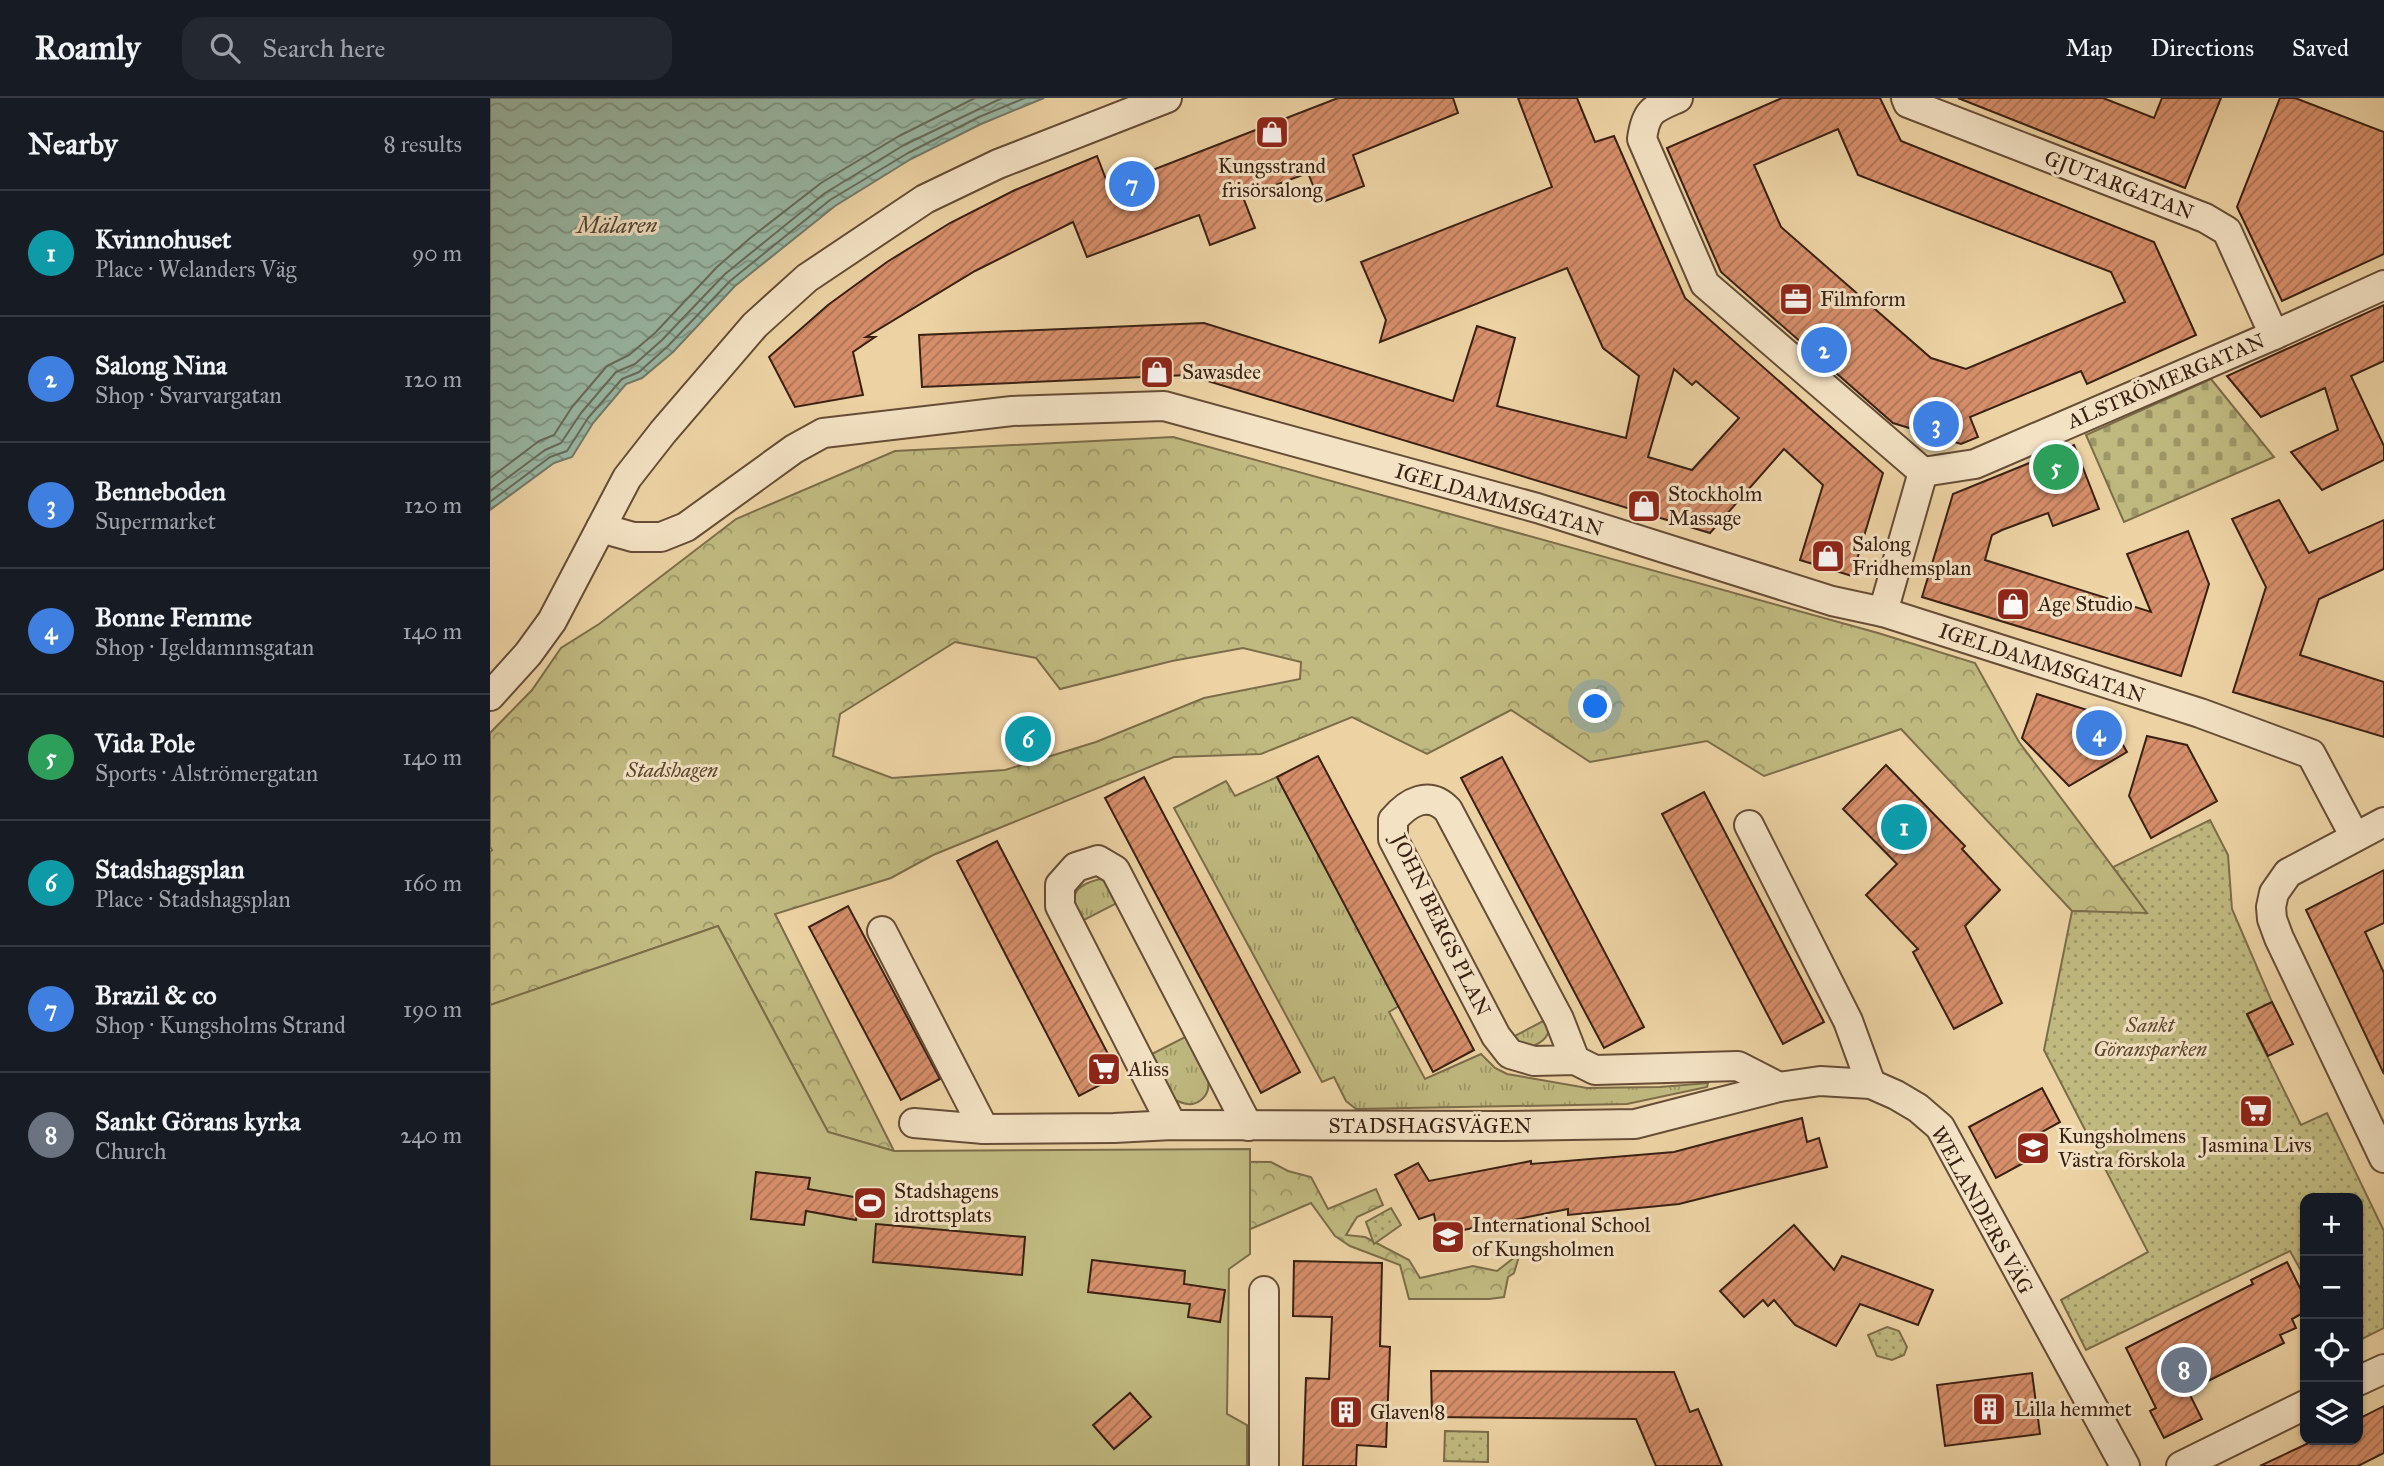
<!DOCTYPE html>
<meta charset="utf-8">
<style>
:root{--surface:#171b24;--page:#242831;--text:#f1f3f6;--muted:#9ea1a6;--line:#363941;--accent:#c59692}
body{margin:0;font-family:"IM FELL Great Primer",serif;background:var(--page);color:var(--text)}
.controls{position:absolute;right:21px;bottom:21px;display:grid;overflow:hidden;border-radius:14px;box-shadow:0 2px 5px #0004}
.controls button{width:63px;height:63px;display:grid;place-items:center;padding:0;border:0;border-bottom:2px solid var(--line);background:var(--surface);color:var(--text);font:35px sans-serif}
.you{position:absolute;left:1106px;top:609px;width:24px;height:24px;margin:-18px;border:5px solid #fff;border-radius:50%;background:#1a73e8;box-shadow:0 0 0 10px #1a73e833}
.badge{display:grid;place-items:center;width:46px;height:46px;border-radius:50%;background:var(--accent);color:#fff;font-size:23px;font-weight:700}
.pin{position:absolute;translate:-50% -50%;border:4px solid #fff;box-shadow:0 2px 7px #0006}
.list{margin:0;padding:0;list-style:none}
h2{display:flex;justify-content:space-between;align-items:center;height:91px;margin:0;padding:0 28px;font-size:30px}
h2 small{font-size:23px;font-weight:400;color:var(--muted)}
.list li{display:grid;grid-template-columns:46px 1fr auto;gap:21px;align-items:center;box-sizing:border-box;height:126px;padding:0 28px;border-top:2px solid var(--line)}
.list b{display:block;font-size:26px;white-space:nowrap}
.list p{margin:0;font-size:23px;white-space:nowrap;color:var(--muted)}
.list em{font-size:23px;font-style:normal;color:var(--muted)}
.icon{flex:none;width:38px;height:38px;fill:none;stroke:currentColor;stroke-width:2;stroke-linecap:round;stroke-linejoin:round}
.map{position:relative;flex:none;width:1894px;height:1368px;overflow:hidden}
header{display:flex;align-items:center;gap:42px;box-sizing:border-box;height:98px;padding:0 35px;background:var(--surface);border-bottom:2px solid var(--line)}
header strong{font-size:33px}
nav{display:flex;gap:38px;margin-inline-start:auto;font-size:24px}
.search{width:490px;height:63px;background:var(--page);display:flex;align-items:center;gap:18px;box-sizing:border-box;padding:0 24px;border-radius:21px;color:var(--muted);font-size:26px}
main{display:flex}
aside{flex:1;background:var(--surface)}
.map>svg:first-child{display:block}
.grass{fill:url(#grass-tufts);stroke:#7c6d4a;stroke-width:2}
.forest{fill:url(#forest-crowns);stroke:#7c6d4a;stroke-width:2;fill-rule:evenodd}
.cemetery{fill:url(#cemetery-stones);stroke:#7c6d4a;stroke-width:2}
.park{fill:url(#park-dots);stroke:#7c6d4a;stroke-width:2}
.pitch{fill:#c0ba80;stroke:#7c6d4a;stroke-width:2}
.water{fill:url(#water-waves);stroke:#737b6b;stroke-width:2}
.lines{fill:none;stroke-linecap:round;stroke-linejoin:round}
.shore{stroke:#696c5c;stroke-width:2}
.building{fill:url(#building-hatch);stroke:#392013;stroke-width:2;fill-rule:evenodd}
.minor-casing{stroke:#664d37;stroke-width:32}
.minor{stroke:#f3e2c4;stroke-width:28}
.labels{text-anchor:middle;stroke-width:6;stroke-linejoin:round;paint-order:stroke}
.poi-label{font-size:21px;fill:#392013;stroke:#f3e2c4;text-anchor:start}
.street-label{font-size:21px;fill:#392013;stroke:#f3e2c4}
.park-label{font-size:21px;font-style:italic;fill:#5b462e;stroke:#f3e2c4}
.water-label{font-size:23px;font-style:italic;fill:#514638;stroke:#f3e2c4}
</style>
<header>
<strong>Roamly</strong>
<div class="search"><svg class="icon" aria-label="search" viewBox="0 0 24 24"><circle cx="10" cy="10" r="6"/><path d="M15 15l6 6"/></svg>Search here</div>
<nav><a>Map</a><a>Directions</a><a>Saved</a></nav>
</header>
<main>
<aside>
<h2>Nearby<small>8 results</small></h2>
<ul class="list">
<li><span class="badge" style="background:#0f9aa8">1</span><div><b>Kvinnohuset</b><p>Place · Welanders Väg</p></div><em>90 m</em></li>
<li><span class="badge" style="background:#3f7fe0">2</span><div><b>Salong Nina</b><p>Shop · Svarvargatan</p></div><em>120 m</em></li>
<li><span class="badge" style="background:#3f7fe0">3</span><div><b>Benneboden</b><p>Supermarket</p></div><em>120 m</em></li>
<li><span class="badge" style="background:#3f7fe0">4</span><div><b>Bonne Femme</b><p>Shop · Igeldammsgatan</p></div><em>140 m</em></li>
<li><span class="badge" style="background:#2e9e5b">5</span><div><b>Vida Pole</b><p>Sports · Alströmergatan</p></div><em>140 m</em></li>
<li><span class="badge" style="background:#0f9aa8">6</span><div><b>Stadshagsplan</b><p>Place · Stadshagsplan</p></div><em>160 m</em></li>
<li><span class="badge" style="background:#3f7fe0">7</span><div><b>Brazil &amp; co</b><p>Shop · Kungsholms Strand</p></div><em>190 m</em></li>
<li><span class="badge" style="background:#6b7280">8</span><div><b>Sankt Görans kyrka</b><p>Church</p></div><em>240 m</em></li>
</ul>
</aside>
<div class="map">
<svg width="1894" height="1368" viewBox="0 0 1894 1368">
<defs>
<pattern id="grass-tufts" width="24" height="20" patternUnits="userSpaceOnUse" patternTransform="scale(1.75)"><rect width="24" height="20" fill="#c0ba80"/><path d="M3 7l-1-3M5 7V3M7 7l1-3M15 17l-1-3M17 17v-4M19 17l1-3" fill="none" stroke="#9d9768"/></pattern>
<pattern id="forest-crowns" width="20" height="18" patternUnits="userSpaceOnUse" patternTransform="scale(1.75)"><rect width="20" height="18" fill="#c0ba80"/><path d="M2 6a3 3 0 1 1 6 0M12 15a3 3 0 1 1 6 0" fill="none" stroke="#9d9768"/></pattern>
<pattern id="cemetery-stones" width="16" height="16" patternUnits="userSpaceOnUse" patternTransform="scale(1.75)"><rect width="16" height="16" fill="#c0ba80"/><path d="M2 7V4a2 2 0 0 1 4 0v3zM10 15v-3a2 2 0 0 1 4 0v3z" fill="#9d9768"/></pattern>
<pattern id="park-dots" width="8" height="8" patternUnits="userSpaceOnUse" patternTransform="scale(1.75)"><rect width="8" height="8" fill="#c0ba80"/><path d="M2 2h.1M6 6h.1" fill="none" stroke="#9d9768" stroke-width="1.8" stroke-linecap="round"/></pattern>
<pattern id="water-waves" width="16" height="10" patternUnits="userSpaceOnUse" patternTransform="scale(1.75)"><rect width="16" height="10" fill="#99b8a5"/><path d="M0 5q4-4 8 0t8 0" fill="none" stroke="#7e9585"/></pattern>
<pattern id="building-hatch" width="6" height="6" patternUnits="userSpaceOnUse" patternTransform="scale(1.75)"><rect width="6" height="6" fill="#d78f6b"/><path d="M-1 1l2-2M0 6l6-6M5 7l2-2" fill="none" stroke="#af7457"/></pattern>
</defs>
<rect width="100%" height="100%" fill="#edd3a4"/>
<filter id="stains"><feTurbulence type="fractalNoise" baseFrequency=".00286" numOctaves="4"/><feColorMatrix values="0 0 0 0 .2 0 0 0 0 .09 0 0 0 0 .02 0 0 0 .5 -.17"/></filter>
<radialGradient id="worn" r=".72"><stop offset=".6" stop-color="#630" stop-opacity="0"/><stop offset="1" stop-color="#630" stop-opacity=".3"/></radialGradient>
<g class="grass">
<path d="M787,679l122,229 -10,6 36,67 56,-25 14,14 12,6 80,14 73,-1 48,-4 -1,4 -80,17 -271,5 -10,-8 -12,-24 -12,5 -148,-274 52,-27 9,15z"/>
<path d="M610,781l7,3 14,19 -39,20c-13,-25 -10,-35 18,-42z"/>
<path d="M1057,921c6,16 -4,24 -19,29l-19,-9z"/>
<path d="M697,938c9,17 34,48 14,64 -9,7 -17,4 -26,0l-25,-45z"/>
</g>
<g class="forest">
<path d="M683,339l705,196 97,30 44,79 129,172 -76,-3 -171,-182 -137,47 -57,-35 -117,21 -79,-52 -84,44 -75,-37 -91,37 -87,3 -241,98 -42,23 -116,36 119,237 -66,-19 -110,-206 -228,79v-153l2,-2 -2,-3v-114l42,-43 29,-42 38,-24 137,-105 159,-68zM465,544l81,16 24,31 112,-28 71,-13 58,14 -1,17 -96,19 -108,44 -91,28 -113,8 -59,-22 7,-42z"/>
<path d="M406,1061l375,3 17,9 23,6 17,32 48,-20 7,16 -26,12 -11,18 19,2 44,23 11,18 53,-12 24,5 23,-18 -6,20 -6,4 -4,20 -15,2h-80l-9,-34 -50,-19 -15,-10 -24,-33 -65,28z"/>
</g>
<path class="cemetery" d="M1721,281l63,78 -150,65 -38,-87z"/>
<g class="park">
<path d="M1720,722l18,35 4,54 40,93 -25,13 54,110 26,-12 57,118v97l-26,13v-143h-53v80l-15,-27 -204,99 -25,-50 87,-48 -104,-202 28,-139 75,2 -34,-46z"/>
<path d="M901,1110l10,17 -27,19 -8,-22z"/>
<path d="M1397,1229l12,4 8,16 -3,8 -12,5 -15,-4 -9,-21z"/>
<path d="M955,1333l43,1v30l-44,-1z"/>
</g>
<path class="pitch" d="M228,828l110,206 66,19 356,-2v105l-21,15 -2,145 20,11v41h-757v-461z"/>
<path class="water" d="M0,0h554l-63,26 -70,35 -76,47 -100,80 -62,66 -31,26 -16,6 -33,39 -21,34 -18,6 -64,47z"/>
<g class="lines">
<g class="shore">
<path d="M0,380l49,-37 15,-6 18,-28 35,-41 22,-11 26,-22 62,-66 32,-28 72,-56 78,-47 76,-38"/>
<path d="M0,393l55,-41 16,-7 20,-30 35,-41 19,-8 27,-24 63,-66 100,-81 79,-48 98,-47"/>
<path d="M0,404l60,-45 17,-6 21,-33 34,-39 17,-7 29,-26 62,-65 100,-81 78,-47 71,-36 46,-19"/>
</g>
</g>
<g class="building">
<path d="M848,0h115l5,15 -105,42 11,31 -44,17 -12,-30 -65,24 12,31 -45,17 -11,-30 -112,42 -14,-35 -98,49 -109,66h9l-22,15 10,43 -68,12 -26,-50 59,-52 59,-43 63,-39 65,-33 82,-34 12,31z"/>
<path d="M1028,0h59l18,44 19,-6 71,162 198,175 -31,103 -52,-16 23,-75 -39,-36 -74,84 -522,-158 -266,12 -3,-52 285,-12 249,78 24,-75 38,12 -18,68 129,32 13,-62 -36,-28 -36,-80 -187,74 6,-22 -25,-58 191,-75zM1184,271l18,16 4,-4 43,37 -47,52 -44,-13z"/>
<path d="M1292,0h98l21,43 253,101 42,93 -109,49 -6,-13 -111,46 8,20 -17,7 -68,-21 -172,-151 -54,-124zM1348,31l20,46 253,97 14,30 -159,67 -35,-11 -150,-131 -27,-62z"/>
<path d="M1468,0h145l51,20 8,-20h59l-36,90z"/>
<path d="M1790,0h15l89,34v122l-102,47 -45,-94z"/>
<path d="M1894,207v56l-33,15 33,70v14l-62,30 -31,-38 47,-22 -13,-42 -64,29 -34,-41z"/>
<path d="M1584,347l25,64 -46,17 -5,-13 -46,17 -10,5 -7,25 166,52 -24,-58 61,-23 21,53 -28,92 -259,-79 31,-103z"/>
<path d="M1789,402l30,53 75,-33v49l-65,30 -19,56 84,27v55l-151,-45 33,-105 -34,-68z"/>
<path d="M1547,596l69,22 21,36 -58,34 -47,-48z"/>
<path d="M1657,638l40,9 30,56 -66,37 -22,-42z"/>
<path d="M828,658l156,294 -41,22 -156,-295z"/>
<path d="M1012,659l142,270 -40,21 -143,-270z"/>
<path d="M1396,667l79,81 -3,3 38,41 -35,36 37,77 -48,26 -41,-77 5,-3 -52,-54 31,-31 -54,-55z"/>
<path d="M654,679l156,295 -39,21 -156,-295z"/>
<path d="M1214,694l120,230 -41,22 -121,-230z"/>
<path d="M507,743l122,234 -40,21 -122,-235z"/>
<path d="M1894,772v53l-19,9 19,41v101l-78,-164z"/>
<path d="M358,808l92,173 -39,21 -92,-173z"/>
<path d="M1782,904l21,42 -25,12 -21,-42z"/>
<path d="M1552,990l18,34 -40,22 9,16 -33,18 -27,-51z"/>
<path d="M1312,1020l5,24 12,-4 8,29 -148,37 -111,11v-6l-130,26 -4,-21 -15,5 -24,-44 23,-12 11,18 102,-20v3l143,-12z"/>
<path d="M266,1074l54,6 -2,11 52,9 -4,22 -50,-9 -2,14 -53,-6z"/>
<path d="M386,1126l149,13 -3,38 -149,-13z"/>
<path d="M1304,1127l40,45 8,-14 91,34 -15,35 -58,-21 -24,42 -41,-21 -21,-25 -6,6 -5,-6 -19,17 -24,-26z"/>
<path d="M602,1162l93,11 -1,13 41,6 -5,32 -32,-5 2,-13 -102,-12z"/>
<path d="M804,1163l88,2 -2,83 10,1 -4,100 -29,-2 -1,21h-53l3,-88 23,1 3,-62 -39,-1z"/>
<path d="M1797,1164l18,36v14l-13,7 4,9 -16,7 4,8 -96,48 14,28 -38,19 -14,-27 6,-3 -30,-60 127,-64 -2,-4z"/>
<path d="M941,1273l243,1 16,40 8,-3 24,57h-66l-20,-47 -204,-2z"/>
<path d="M1542,1275l8,61 -95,12 -8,-61z"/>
<path d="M640,1295l21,24 -37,32 -21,-24z"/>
<path d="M1894,1308v47l-26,13h-98l55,-26h43v-21z"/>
</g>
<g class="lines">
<g class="minor-casing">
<g id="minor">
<path d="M1188,0c-25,11 -32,12 -36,41l63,145 218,188"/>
<path d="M1416,0l2,5 297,115 22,13 47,104"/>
<path d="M1433,374l52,-8 299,-129 110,-50"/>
<path d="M111,430l32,9h28l25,-10 108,-78 29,-16 189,-22 152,-5 373,102 295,93 51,11 317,101 111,41 44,83"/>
<path d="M1393,514l40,-140"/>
<path d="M0,598l38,-42 24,-33 75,-143 36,-46 92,-107 52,-47 118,-79 73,-35 169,-66"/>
<path d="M1894,724l-96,51 -14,20 -3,14 1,12 7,19 105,220"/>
<path d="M1259,727l99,196 23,63"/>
<path d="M392,833l102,198 130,-1 58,-3 330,1 133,-2 144,-37 41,-6 51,3 25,11 22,13 22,19 185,339"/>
<path d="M1085,962l-16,-41 -111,-209c-19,-20 -40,-8 -55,10v19l103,197 14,18 24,7 41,-1 20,10 143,-4 41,21"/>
<path d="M424,1025l70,6"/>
<path d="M682,1027l-112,-219v-21l16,-18 22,-7 17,10 133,256"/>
<path d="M774,1193v175"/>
<path d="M1868,1283l26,-12"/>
<path d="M1691,1368l124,-61"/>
</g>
</g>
<use href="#minor" class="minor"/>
</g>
<defs>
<g id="shop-square" transform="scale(1.75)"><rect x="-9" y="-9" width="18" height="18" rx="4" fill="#8f2418" stroke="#f3e2c4"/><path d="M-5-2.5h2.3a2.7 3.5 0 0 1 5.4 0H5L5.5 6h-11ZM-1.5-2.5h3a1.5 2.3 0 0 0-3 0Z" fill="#fff"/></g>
<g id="office-square" transform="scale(1.75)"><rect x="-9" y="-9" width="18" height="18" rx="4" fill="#8f2418" stroke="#f3e2c4"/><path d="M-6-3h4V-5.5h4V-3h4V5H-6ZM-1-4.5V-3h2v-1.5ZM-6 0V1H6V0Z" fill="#fff"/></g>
<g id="supermarket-square" transform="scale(1.75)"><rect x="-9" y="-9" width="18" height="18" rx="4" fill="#8f2418" stroke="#f3e2c4"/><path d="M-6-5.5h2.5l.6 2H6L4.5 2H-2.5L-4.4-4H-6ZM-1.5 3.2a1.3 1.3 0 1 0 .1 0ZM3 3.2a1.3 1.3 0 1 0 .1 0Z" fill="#fff"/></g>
<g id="school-square" transform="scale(1.75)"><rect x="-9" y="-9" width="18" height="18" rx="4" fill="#8f2418" stroke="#f3e2c4"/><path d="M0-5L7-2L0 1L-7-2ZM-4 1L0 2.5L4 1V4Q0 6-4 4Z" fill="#fff"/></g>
<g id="stadium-square" transform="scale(1.75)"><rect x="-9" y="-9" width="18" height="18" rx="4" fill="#8f2418" stroke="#f3e2c4"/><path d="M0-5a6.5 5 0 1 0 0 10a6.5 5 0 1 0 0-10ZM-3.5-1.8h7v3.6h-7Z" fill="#fff"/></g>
<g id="building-square" transform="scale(1.75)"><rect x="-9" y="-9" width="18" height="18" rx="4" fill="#8f2418" stroke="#f3e2c4"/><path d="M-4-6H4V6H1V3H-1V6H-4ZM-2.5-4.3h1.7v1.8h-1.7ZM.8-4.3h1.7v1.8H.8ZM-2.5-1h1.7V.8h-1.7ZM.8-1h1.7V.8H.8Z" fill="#fff"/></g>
</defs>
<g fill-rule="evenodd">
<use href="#shop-square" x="782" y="34"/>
<use href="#office-square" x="1306" y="201"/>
<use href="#shop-square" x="667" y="274"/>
<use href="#shop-square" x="1154" y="408"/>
<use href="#shop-square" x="1338" y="458"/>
<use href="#shop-square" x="1523" y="506"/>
<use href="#supermarket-square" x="614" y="971"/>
<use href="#supermarket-square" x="1766" y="1013"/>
<use href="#school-square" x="1543" y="1050"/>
<use href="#stadium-square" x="380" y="1105"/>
<use href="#school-square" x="958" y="1139"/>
<use href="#building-square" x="1499" y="1311"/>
<use href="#building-square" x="856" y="1314"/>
</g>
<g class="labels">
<g class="poi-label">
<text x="782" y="75" text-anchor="middle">Kungsstrand<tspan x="782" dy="24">frisörsalong</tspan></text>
<text x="1330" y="208">Filmform</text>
<text x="692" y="281">Sawasdee</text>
<text x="1178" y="403">Stockholm<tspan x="1178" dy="24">Massage</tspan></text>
<text x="1362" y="453">Salong<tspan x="1362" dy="24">Fridhemsplan</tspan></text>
<text x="1548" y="513">Age Studio</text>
<text x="638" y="978">Aliss</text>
<text x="1568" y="1045">Kungsholmens<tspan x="1568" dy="24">Västra förskola</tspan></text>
<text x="1766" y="1054" text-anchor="middle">Jasmina Livs</text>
<text x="404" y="1100">Stadshagens<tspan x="404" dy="24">idrottsplats</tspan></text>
<text x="982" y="1134">International School<tspan x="982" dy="24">of Kungsholmen</tspan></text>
<text x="1524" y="1318">Lilla hemmet</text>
<text x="880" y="1321">Glaven 8</text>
</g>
<g class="street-label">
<text transform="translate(1629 87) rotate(21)" y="7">GJUTARGATAN</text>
<text transform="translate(1676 283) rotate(-23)" y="7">ALSTRÖMERGATAN</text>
<text transform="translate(1009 402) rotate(16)" y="7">IGELDAMMSGATAN</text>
<text transform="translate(1552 565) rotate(18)" y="7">IGELDAMMSGATAN</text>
<text transform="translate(951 827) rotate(64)" y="7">JOHN BERGS PLAN</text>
<text x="940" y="1035">STADSHAGSVÄGEN</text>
<text transform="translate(1492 1112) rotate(61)" y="7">WELANDERS VÄG</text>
</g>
<g class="park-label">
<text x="182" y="679">Stadshagen</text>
<text x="1660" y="934">Sankt<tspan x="1660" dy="24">Göransparken</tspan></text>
</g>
<g class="water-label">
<text x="127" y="135">Mälaren</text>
</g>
</g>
<rect width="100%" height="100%" filter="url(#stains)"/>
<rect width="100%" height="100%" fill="url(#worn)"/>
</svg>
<div class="controls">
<button>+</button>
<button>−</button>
<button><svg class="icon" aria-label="locate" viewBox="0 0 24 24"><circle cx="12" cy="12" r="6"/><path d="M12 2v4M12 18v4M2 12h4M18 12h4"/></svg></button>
<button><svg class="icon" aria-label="layers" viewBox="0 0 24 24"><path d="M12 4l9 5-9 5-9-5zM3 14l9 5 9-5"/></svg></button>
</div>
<div class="you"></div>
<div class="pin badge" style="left:1414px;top:729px;background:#0f9aa8">1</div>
<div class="pin badge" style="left:1334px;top:252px;background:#3f7fe0">2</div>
<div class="pin badge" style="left:1446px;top:326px;background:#3f7fe0">3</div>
<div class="pin badge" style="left:1609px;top:635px;background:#3f7fe0">4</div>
<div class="pin badge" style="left:1566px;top:369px;background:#2e9e5b">5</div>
<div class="pin badge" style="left:538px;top:641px;background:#0f9aa8">6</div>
<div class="pin badge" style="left:642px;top:86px;background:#3f7fe0">7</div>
<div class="pin badge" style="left:1694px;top:1272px;background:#6b7280">8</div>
</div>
</main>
